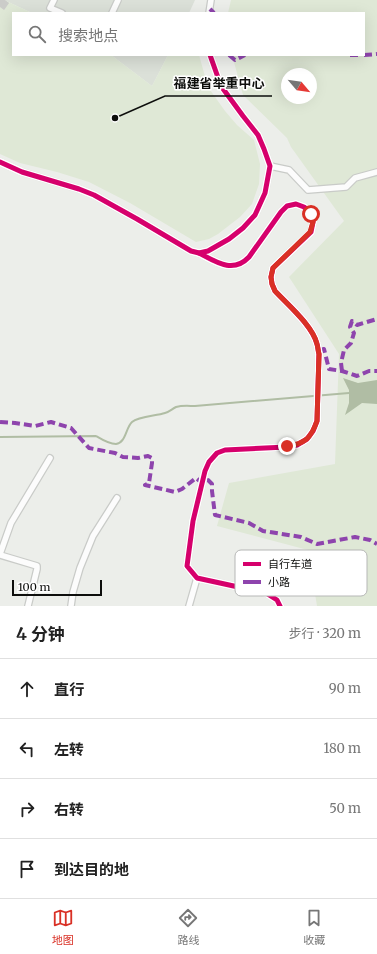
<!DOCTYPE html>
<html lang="zh">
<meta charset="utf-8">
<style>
:root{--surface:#fff;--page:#f6f6f6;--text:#222;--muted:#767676;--line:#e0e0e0;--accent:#d93025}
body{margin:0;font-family:Merriweather,"Noto Sans SC",serif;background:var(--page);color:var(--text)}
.compass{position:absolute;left:281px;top:68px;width:36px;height:36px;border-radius:50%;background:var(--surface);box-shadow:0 4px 16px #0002;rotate:119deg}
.scale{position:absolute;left:12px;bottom:10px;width:90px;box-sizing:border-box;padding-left:4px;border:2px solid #0d0e0c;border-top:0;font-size:11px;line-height:14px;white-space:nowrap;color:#0d0e0c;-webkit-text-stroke:3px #fff;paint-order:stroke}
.stop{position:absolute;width:12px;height:12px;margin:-9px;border:3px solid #d93025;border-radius:50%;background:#fff}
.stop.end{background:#d93025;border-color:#fff;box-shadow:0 1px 4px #0008}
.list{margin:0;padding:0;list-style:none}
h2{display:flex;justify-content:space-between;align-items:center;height:52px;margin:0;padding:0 16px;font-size:17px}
h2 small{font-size:13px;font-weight:400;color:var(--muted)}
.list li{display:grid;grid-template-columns:26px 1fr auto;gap:12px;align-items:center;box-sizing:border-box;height:60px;padding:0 16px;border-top:1px solid var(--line)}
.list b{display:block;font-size:15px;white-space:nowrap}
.list em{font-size:13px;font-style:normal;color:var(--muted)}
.icon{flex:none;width:22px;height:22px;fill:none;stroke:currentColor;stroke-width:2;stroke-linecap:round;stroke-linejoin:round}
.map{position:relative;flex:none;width:377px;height:606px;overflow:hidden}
.search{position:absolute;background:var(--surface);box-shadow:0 4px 16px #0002;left:12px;right:12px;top:12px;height:44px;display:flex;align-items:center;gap:10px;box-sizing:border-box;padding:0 14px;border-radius:0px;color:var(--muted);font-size:15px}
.sheet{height:292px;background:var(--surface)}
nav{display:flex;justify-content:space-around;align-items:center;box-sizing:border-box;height:56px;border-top:1px solid var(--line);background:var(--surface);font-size:11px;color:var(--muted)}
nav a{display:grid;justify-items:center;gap:2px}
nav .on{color:var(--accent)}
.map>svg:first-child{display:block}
.built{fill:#dbe0d8}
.green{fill:#dfe8d6;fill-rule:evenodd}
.water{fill:#b0bda4}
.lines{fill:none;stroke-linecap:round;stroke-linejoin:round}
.stream{stroke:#b0bda4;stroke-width:2}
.motorway-tunnel{stroke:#cbccc9;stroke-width:10;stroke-dasharray:10 5;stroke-linecap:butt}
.minor-casing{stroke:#c9cbc8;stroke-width:8}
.minor{stroke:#fcfcfc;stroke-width:5.5}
.quiet{stroke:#8e44ad;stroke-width:4;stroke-dasharray:8 4;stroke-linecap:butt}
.cycleway-casing{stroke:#fff;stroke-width:8}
.cycleway{stroke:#d6006c;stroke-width:5}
.route{stroke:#d93025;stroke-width:5}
.key{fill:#fff;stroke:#b6b7b6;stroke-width:1}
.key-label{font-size:11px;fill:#0d0e0c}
.leader{fill:none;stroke:#0d0e0c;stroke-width:1.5}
.callout-dot{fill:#0d0e0c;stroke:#fff;stroke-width:1.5}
.callout-label{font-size:13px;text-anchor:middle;font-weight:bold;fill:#0d0e0c;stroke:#fff;stroke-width:3;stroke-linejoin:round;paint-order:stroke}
</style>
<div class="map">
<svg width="377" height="606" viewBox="0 0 377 606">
<rect width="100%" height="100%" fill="#eceeea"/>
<g class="built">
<path d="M4,0h191l-6,13h-157z"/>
<path d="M111,55h57l-16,31z"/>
</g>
<g class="green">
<path d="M0,0h4l28,13h-19v42h98l41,31 16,-31h31l9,32 17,24 12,14 17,15 6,24 -1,20 -7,20 -12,13 -22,17 -9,5 -13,3 -66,-39 -41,-21 -32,-10 -37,-9 -20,-9z"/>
<path d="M231,0h146v606h-60l-9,-56 -91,-24 12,-43 106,-19 4,-110 -50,-77 55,-56 -53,-74 -4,-9 -44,-43 -11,-40h132v-42h-136zM287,74h24v24h-24z"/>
</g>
<path class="water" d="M343,378l15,5 19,-3v24l-15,-1 -17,12 4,-12v-13z"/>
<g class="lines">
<path class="stream" d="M0,437l96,-1c5,3 13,8 20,8 10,-1 10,-17 16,-22 7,-6 24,-6 33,-9 4,-1 7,-4 11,-6 7,-2 13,-1 19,-1l154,-13"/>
<path class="motorway-tunnel" d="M0,7l5,-7"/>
<g class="minor-casing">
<g id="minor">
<path d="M54,0l-4,8 12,5"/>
<path d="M112,13l6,-13"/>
<path d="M209,13l2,-13"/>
<path d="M0,162l22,10 57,17 15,6 43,24 54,32 8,2 9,-2 21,-12 14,-11 12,-13 10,-22 5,-27 -6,-17 -6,-14 -15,-19 -22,-30 -11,-31"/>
<path d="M270,166l19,4 19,20 38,-3 9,-9 22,-6"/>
<path d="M199,253c17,9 34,21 50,4l32,-45 6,-6 9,-2 8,3 7,6 2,9 -2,10 -38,36 -2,9 1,7 3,7c13,14 37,34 42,53 1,3 1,7 2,10l-2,67 -4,10 -6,8 -10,6 -10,2 -62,3 -8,3 -8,9 -4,9 -12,50 -6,45 10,12 69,15 11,7 3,6"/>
<path d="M0,554l11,-31 39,-65"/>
<path d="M0,555l37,11v3l-9,37"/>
<path d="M71,606l2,-14 7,-24 13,-32 24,-38"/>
<path d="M189,606l8,-28"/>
</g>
</g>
<use href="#minor" class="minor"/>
<g class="quiet">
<path d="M210,9l4,4"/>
<path d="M229,55l6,5 10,-5"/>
<path d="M350,55h9"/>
<path d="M364,55l13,-1"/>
<path d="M320,350l4,-1 5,20 13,2 15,5 12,-5h8"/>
<path d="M342,371l-1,-8 3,-13 7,-7 3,-10 -4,-6 2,-6 5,4 20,-6"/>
<path d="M0,422l15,1 20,3 16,-4 20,6 18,20 26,5 8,4 15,1 10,-2 4,2v5l-3,20 -4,2 30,7 7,-3 14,-11 6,5 6,-3 4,4v7l3,24 34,8 14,8 38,6 16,7 38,-7 15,3 7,4"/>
</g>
<g class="cycleway-casing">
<g id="cycleway">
<path d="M0,162l22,10 57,17 15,6 43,24 54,32 8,2 9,-2 21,-12 14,-11 12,-13 10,-22 5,-27 -6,-17 -6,-14 -15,-19 -22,-30 -11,-31"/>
<path d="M199,253c17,9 34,21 50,4l32,-45 6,-6 9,-2 8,3 7,6 2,9 -2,10 -38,36 -2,9 1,7 3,7c13,14 37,34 42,53 1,3 1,7 2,10l-2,67 -4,10 -6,8 -10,6 -10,2 -62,3 -8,3 -8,9 -4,9 -12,50 -6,45 10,12 69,15 11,7 3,6"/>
</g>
</g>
<use href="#cycleway" class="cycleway"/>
</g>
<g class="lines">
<path class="route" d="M287,446c18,-2 24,-8 30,-25l2,-67c-1,-3 -1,-7 -2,-10 -4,-18 -29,-39 -42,-53l-3,-7 -1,-7 2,-9 37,-36 3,-10 -2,-8"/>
</g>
<rect x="235" y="550" width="132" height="46" rx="6" class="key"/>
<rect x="243" y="562" width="18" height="4" fill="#d6006c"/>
<rect x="243" y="580" width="18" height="4" fill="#8e44ad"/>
<g class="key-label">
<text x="268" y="568">自行车道</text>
<text x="268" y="586">小路</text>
</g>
<path class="leader" d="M115 118L165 96H272"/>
<circle class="callout-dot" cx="115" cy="118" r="4"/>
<g class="callout-label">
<text x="219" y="88">福建省举重中心</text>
</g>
</svg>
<svg class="compass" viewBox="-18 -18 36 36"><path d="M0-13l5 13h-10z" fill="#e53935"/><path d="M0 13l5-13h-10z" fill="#767676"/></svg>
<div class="scale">100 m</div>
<div class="stop" style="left:311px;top:214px"></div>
<div class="stop end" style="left:287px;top:446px"></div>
<div class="search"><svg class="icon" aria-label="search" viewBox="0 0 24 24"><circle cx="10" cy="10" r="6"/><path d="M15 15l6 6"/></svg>搜索地点</div>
</div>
<section class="sheet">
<h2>4 分钟<small>步行 · 320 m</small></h2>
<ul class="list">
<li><svg class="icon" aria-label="ahead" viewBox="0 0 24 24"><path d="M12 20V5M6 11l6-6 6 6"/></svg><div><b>直行</b></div><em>90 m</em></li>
<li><svg class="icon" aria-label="left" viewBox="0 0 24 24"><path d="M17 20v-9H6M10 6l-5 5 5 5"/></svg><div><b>左转</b></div><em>180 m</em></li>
<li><svg class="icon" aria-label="right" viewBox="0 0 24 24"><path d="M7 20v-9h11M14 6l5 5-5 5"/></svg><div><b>右转</b></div><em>50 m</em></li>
<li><svg class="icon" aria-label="arrive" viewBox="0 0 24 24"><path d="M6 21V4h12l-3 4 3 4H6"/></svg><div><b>到达目的地</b></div></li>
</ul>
</section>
<nav>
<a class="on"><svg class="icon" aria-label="map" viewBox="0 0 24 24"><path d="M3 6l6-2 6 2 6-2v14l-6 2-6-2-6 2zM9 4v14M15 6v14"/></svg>地图</a>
<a><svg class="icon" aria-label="directions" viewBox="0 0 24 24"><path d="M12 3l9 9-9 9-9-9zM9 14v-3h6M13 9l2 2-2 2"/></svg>路线</a>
<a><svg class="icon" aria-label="saved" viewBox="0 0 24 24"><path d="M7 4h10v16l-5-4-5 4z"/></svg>收藏</a>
</nav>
